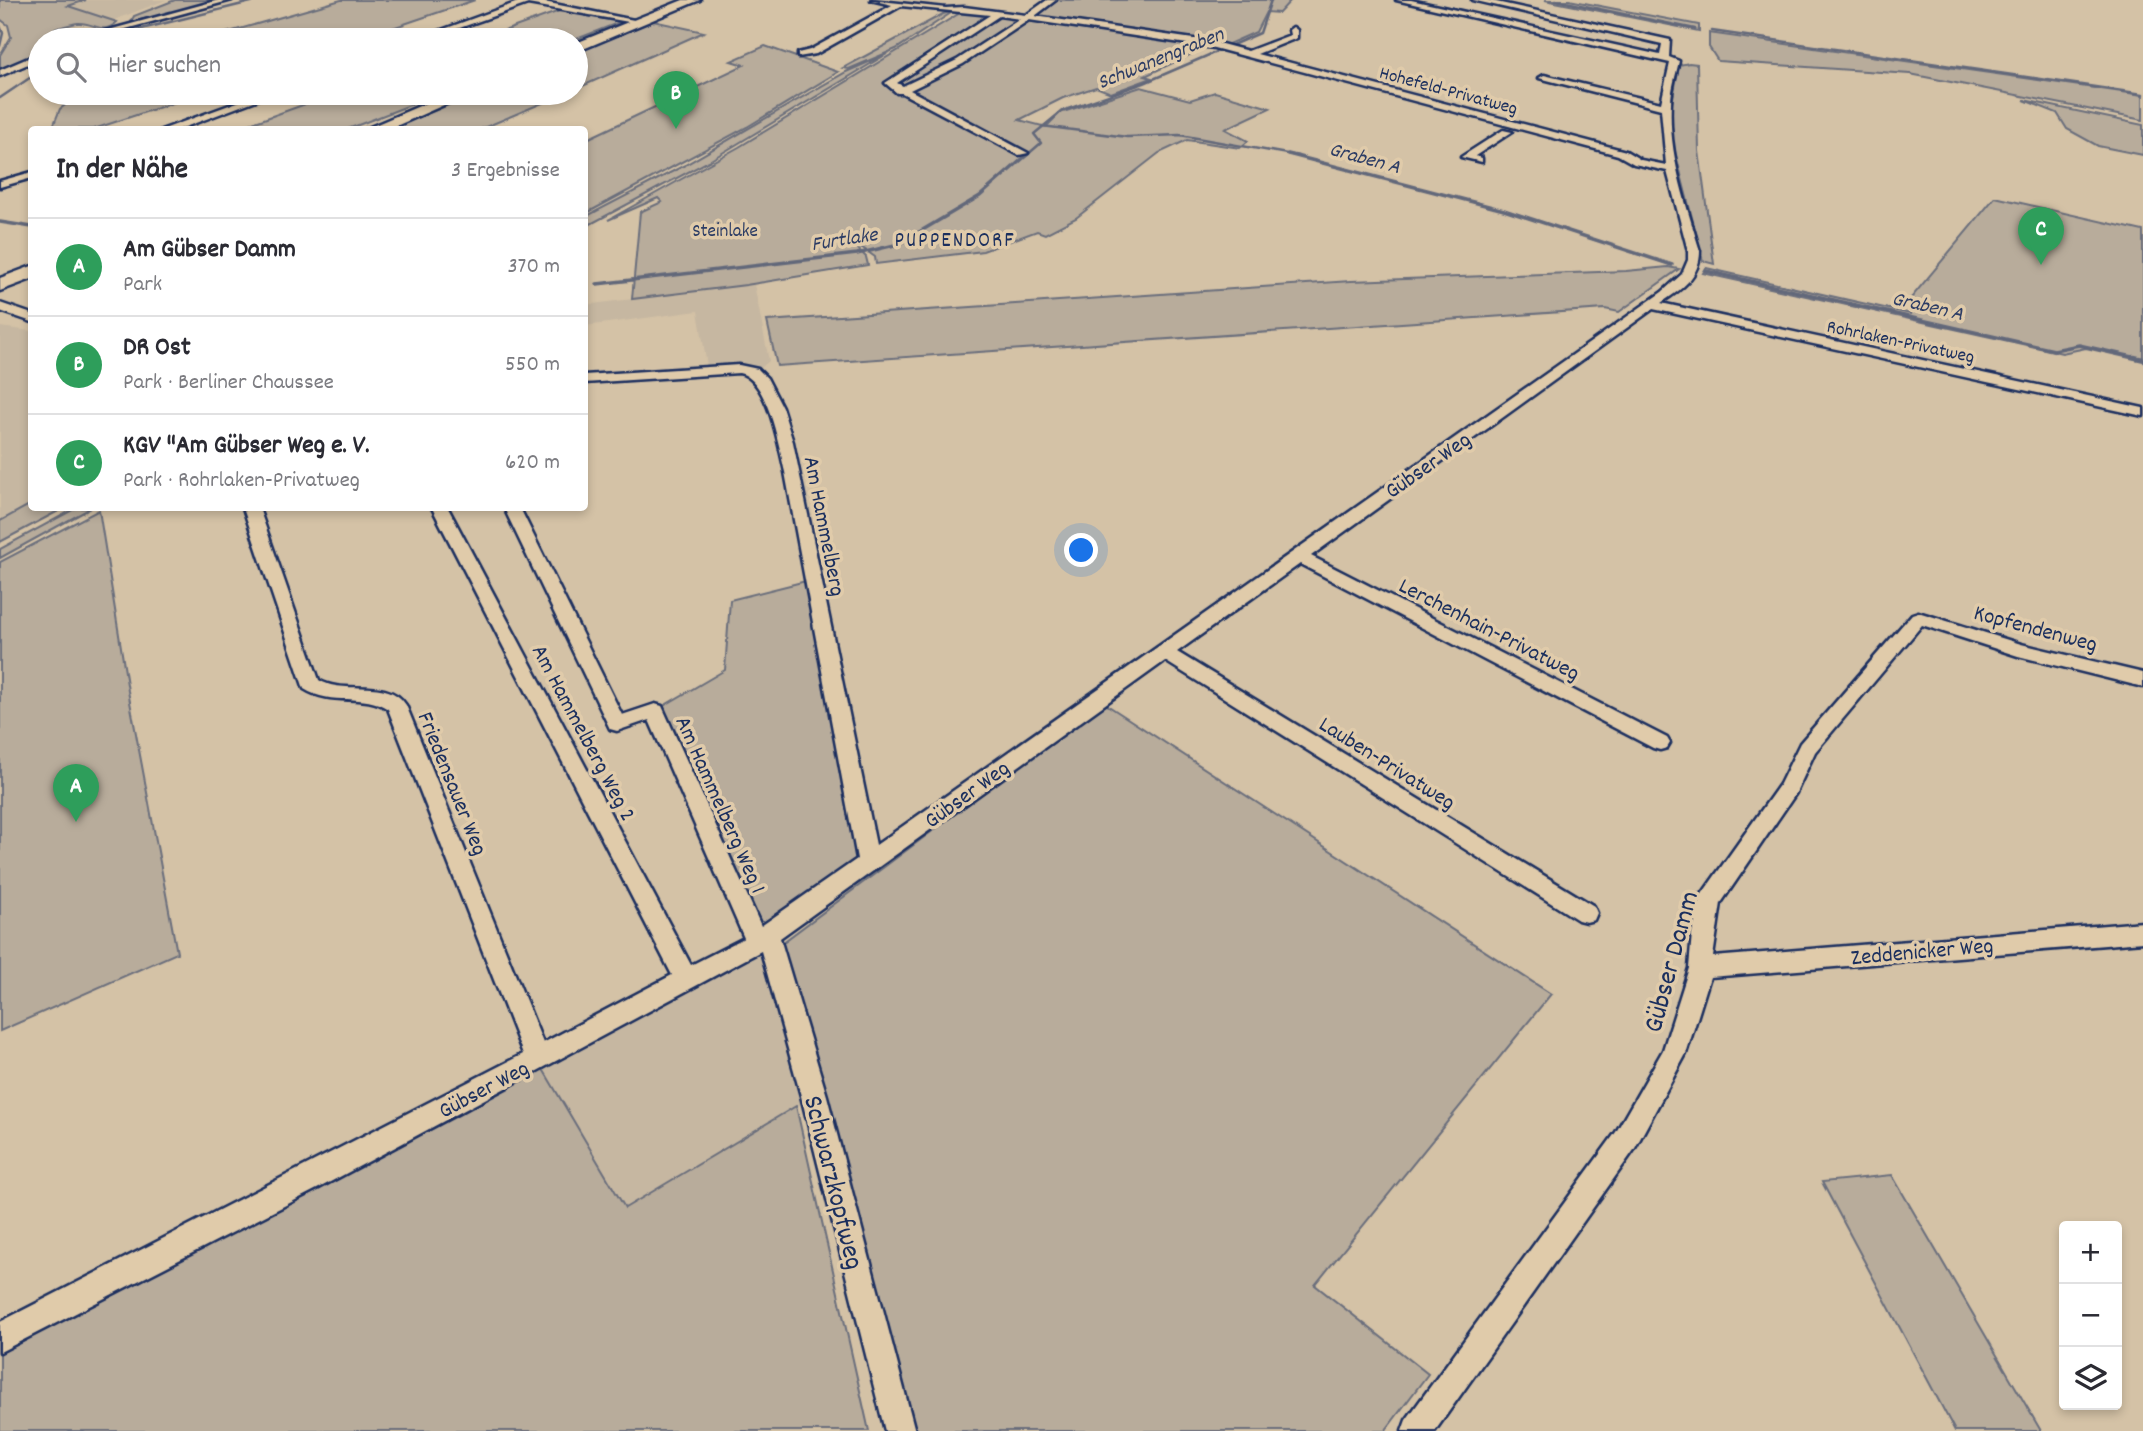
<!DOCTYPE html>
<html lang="de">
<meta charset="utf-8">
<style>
:root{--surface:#fff;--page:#f7f7f7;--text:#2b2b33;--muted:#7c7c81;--line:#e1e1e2;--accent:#d93025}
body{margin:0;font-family:Dekko,sans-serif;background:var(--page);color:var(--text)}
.controls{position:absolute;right:21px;bottom:21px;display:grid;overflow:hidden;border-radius:7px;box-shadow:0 4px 10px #0003}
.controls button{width:63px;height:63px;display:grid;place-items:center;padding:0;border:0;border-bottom:2px solid var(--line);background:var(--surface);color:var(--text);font:35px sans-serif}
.you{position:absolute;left:1082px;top:551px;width:24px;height:24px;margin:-18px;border:5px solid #fff;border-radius:50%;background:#1a73e8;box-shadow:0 0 0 10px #1a73e833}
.badge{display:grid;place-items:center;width:46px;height:46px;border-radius:50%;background:var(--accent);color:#fff;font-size:23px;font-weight:700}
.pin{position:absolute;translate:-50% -58px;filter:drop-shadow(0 2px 4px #0008)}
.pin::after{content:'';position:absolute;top:37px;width:24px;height:21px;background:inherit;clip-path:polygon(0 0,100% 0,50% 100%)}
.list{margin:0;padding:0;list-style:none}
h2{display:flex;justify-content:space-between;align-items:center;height:91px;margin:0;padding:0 28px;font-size:30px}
h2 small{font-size:23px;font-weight:400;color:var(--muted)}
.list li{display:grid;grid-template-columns:46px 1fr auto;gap:21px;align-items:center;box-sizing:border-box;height:98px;padding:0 28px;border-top:2px solid var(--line)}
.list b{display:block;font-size:26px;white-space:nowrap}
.list p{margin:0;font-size:23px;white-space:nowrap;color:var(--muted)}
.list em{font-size:23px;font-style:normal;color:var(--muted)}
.icon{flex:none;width:38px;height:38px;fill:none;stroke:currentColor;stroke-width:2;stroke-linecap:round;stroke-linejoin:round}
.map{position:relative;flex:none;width:2143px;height:1431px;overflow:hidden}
.search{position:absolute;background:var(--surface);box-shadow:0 4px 10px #0003;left:28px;top:28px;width:560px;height:77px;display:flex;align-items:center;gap:18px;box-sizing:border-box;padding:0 24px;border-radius:38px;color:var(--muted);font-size:26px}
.panel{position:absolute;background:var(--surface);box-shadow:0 4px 10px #0003;left:28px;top:126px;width:560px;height:385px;border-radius:7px}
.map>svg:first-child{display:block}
.built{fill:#c6b7a1}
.green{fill:#b8ac9b;stroke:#6a6e7c;stroke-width:2}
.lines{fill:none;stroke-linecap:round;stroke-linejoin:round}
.stream-far2{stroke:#62677a;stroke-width:2.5}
.stream-far1{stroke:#62677a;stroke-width:3.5}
.stream{stroke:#62677a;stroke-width:4.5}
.minor-casing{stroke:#1b2f5e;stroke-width:5}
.primary-casing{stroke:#1b2f5e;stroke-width:5}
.minor{fill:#e0cbaa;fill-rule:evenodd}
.primary{fill:#e0cbaa;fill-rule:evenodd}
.labels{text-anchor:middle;stroke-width:7;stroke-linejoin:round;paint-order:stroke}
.far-street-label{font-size:19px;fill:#1b2f5e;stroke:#e0cbaa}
.far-park-label{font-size:19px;fill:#2b3c64;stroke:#e0cbaa}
.far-water-label{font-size:21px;font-style:italic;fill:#2d3d65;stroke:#e0cbaa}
.far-neighbourhood-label{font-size:21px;letter-spacing:2px;fill:#1b2f5e;stroke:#e0cbaa}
.street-label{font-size:23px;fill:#1b2f5e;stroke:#e0cbaa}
.near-street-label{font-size:28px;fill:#1b2f5e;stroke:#e0cbaa}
</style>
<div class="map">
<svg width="2143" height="1431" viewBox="0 0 2143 1431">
<rect width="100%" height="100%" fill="#d4c2a6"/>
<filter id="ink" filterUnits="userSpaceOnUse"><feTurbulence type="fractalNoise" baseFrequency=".0143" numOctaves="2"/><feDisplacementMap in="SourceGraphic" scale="14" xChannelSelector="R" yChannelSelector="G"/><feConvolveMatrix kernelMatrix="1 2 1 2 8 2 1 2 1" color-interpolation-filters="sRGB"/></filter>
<g filter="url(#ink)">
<g class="built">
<path d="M86,0h80l-52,20 -47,-14z"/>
<path d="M754,284l15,77 -14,12 -47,-1 -10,-61 -113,15 -1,-21z"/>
<path d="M0,327l31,4 1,177 -32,29z"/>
<path d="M768,935l46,161 -189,112 -88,-149z"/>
</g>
<g class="green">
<path d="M0,0h86l-18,6 49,16c-14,14 -23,0 -39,1 -7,1 -16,4 -23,6l21,10 -36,1v14l-40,18v-17l11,-18 -3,-12 -8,-6z"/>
<path d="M175,0h50l-94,22 3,-6z"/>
<path d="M341,0h134l-118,40h-156z"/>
<path d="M1055,0h236l-12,13 -13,-1 -10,20 -32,14 -191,-29z"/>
<path d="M1545,0h24l130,25v6z"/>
<path d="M565,9l58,12 -49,19h-95z"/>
<path d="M965,10l234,36 -5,7 -49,23 7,2 -41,15 -15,-6 -33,11 -44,22 27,7 14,-14 81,-26 49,13 25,-8 55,16 -45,21 23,12 -8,7 -53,-8 -28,13 -83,65 -31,16 -8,-3 -54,20 -107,13 -1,-7 -14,-10 -3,2 8,8 2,8 -122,20 -114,14 8,-87 22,-10 -4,-4 -50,22 131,-73z"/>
<path d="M954,11l-58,38 -47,20 -6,-1 100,-54z"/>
<path d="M653,21l51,11 -128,57v-37z"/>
<path d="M1709,33l434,62v25l-233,-46 -192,-13 -9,-14z"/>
<path d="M765,46l73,26 -91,55 -162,87v-74l159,-75 -13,-4z"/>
<path d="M887,54l-178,107 -124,66v-10l100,-52 161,-93z"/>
<path d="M1689,63l8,1 2,87 15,113 -11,-3 -30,-118 -2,-34 8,-44z"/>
<path d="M81,93h122l-109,36h-42l8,-20z"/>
<path d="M336,93h105l-93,36h-112z"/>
<path d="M477,93h89l-85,36 -93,1z"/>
<path d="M2024,100l119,25v30l-45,-9 -31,-17 -10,-16z"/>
<path d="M1995,197l148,34v130l-57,-13 -24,5 -359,-80 3,-5 205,46v-16z"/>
<path d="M1668,267l11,2 -60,43 -14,-3 -828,57 -10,-45 584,-40 275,-10z"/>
<path d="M31,504l1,4h32l-64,34v-21z"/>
<path d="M76,508h15l-91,50v-9z"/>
<path d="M99,510l29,181 49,262 -177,78v-469z"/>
<path d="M814,579l55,284 -112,79 -102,-231 70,-41 5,-70z"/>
<path d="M1104,703l447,291 -236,291 113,89 -43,57h-470l-92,-343 -45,-142z"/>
<path d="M537,1059l88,149 171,-102 73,325h-869v-94z"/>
<path d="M1892,1175l149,256h-86l-133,-249z"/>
</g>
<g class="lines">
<g class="stream-far2">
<path d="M1556,0l139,29"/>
<path d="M0,26l3,7 -3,13"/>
<path d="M1712,31l431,63"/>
<path d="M97,40l162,-40"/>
<path d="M0,98l40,-27"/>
<path d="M1042,126l85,11 53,-2 118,21"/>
<path d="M1026,156l15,-13 -7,-9 28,-23 82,-28 116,-50 11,-33"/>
</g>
<g class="stream-far1">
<path d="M1288,154l216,56 168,55"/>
<path d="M0,222l32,5"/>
<path d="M1706,271l348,79 25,-5 63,14"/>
<path d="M597,284l260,-30 42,-10 81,-48 48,-42"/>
</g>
<path class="stream" d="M2134,357l9,2"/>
<g class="minor-casing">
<g id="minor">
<path d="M219,0h13l-147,40h-13z"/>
<path d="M517,0h17l110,22 -4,2 -112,-20 -103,36h-11l104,-38z"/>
<path d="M871,0l75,8 18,-1 62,8 21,-15h9l-21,16 179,26 34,9 42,-16 -1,-5 4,-3 4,3v8l-40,16 369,97 15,9 25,5 -5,-56 -122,-31 5,-3 117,28 9,-40 -274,-63h15l249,55 2,-11 -190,-44h15l183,40 -1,17 10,4c-3,14 -8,28 -8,42 -3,51 15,100 29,148 0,26 -19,39 -39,52l482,105v8l-490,-107 -342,247 356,182 3,5 -3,5 -7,2 -7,-2 -353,-184 -123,88 417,254 3,7 -3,7 -8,2 -8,-2 -413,-259 -385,277 47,158 88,335h-30l-84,-335 -40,-145 -442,237 -319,164v-30l523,-268 -135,-345c-24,-17 -56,-2 -84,-20l-61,-181h16l60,172c25,16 69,-4 87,25l137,338 129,-68 -240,-467h16l243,457 53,-27 -95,-218 -32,11 -7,-2 -106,-221h16l102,207 33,-11 7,2 99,220 96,-67 -72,-387c-6,-25 -17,-94 -46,-99l-155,10v-8l155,-10 19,4 9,9 15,29 11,35 83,403 786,-553 20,-18 6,-14v-9l-21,-80 -33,-7 -16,-9 -404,-107 -185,-28 -66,44 -53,26 118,63 -9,2 -117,-62h-5l-12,-10 105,-68 -89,-9 -85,48 -18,3v-4l12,-3 82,-45zM999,16l21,3 -63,41 -54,26 -6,-3z"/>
<path d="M40,53v6l-40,17v-6z"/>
<path d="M262,93h13l-98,37h-16z"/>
<path d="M1503,130l9,2 -37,24 7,2v4l-21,-5z"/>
<path d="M32,172v6l-32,9v-6z"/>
<path d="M0,303l32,11v8l-32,-11z"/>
<path d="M1918,612l103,32 122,29v14l-125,-31 -96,-31 -107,127 -19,41 -75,110 -8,54 430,-35v20l-433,35 -24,77 -52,96 -199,281h-33l4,-11 210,-288 47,-82 26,-82 3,-35 10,-39 78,-110 20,-41 112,-129z"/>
</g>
</g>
<g class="primary-casing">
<g id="primary">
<path d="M683,0h17l-124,52v-9z"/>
<path d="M450,93h21l-84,37h-24z"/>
<path d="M32,266v13l-32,12v-13z"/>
</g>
</g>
<use href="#minor" class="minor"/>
<use href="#primary" class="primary"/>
</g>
</g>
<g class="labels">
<g class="far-street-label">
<text transform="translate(1449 89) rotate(15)" y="7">Hohefeld-Privatweg</text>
<text transform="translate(1901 340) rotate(12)" y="7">Rohrlaken-Privatweg</text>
</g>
<g class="far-park-label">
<text x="725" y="236">Steinlake</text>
</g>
<g class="far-water-label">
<text transform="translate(1160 57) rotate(-22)" y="7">Schwanengraben</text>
<text transform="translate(1365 157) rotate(15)" y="7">Graben A</text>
<text transform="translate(844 238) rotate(-9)" y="7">Furtlake</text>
<text transform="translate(1928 305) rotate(13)" y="7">Graben A</text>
</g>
<g class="far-neighbourhood-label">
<text x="955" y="246">PUPPENDORF</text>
</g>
<g class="street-label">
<text transform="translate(1427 464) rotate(-35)" y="8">Gübser Weg</text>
<text transform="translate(826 526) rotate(79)" y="8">Am Hammelberg</text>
<text transform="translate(2036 627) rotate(15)" y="8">Kopfendenweg</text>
<text transform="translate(1490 628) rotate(27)" y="8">Lerchenhain-Privatweg</text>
<text transform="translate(585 732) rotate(62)" y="8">Am Hammelberg Weg 2</text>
<text transform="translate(1388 762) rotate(32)" y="8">Lauben-Privatweg</text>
<text transform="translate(454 783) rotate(68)" y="8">Friedensauer Weg</text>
<text transform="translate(966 793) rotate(-36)" y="8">Gübser Weg</text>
<text transform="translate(722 804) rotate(66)" y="8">Am Hammelberg Weg 1</text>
<text transform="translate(1922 950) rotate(-5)" y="8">Zeddenicker Weg</text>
<text transform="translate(483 1088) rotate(-28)" y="8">Gübser Weg</text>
</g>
<g class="near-street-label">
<text transform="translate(1669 961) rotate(-75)" y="10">Gübser Damm</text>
<text transform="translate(836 1182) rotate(76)" y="10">Schwarzkopfweg</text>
</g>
</g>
</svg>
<div class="controls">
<button>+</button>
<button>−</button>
<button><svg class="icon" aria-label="layers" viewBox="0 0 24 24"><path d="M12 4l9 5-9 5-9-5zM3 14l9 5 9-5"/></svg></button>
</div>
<div class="you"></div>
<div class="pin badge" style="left:76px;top:822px;background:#2e9e5b">A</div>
<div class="pin badge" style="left:676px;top:129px;background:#2e9e5b">B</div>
<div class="pin badge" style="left:2041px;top:265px;background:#2e9e5b">C</div>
<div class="search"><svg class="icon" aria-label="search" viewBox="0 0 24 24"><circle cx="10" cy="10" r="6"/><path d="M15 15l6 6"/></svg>Hier suchen</div>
<section class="panel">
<h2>In der Nähe<small>3 Ergebnisse</small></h2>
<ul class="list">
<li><span class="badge" style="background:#2e9e5b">A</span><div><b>Am Gübser Damm</b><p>Park</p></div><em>370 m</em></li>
<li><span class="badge" style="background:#2e9e5b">B</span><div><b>DR Ost</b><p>Park · Berliner Chaussee</p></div><em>550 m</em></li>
<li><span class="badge" style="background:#2e9e5b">C</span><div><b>KGV &quot;Am Gübser Weg e. V.</b><p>Park · Rohrlaken-Privatweg</p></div><em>620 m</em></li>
</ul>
</section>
</div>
